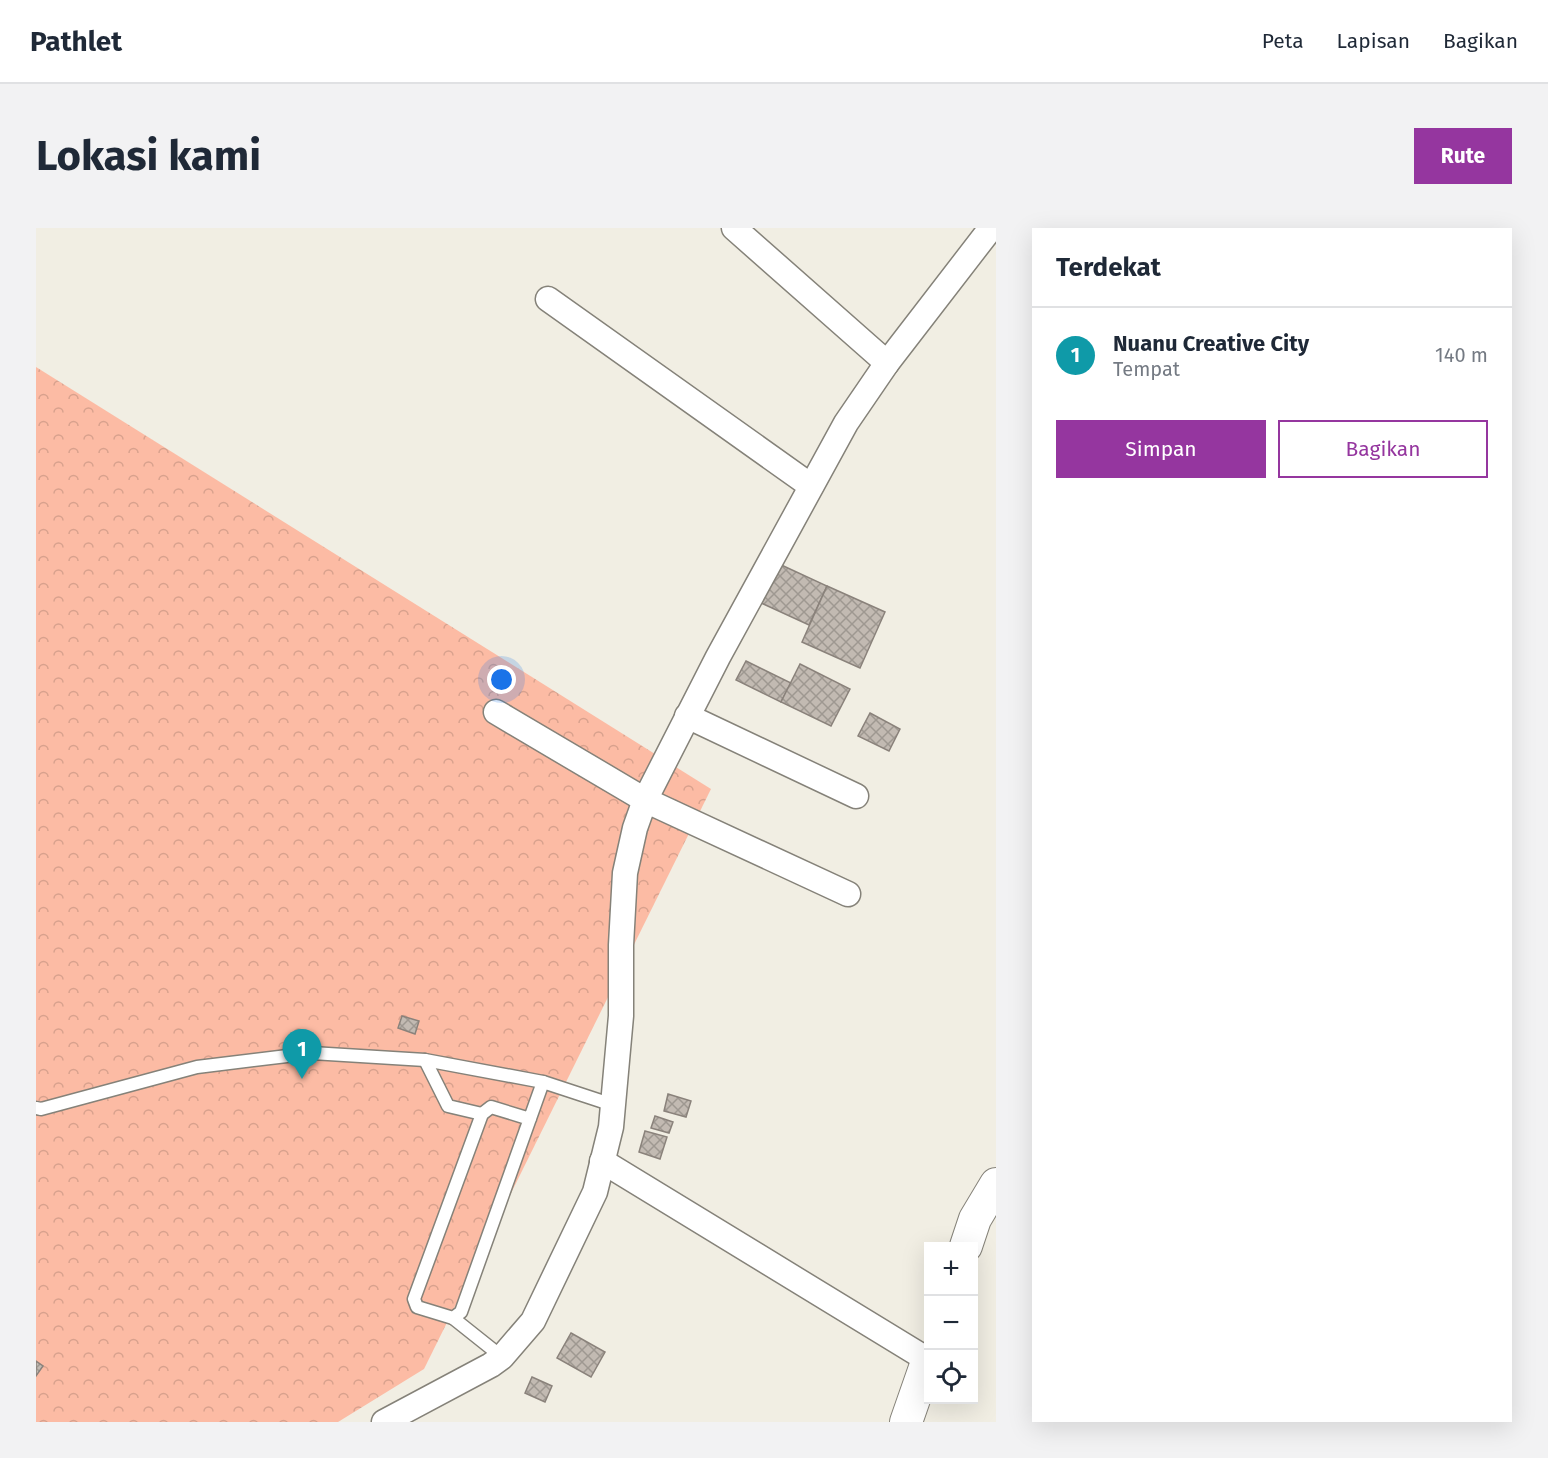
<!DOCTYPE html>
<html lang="id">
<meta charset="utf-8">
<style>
:root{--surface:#fff;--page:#f2f2f3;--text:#1f2937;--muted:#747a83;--line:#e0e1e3;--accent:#95369f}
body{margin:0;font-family:"Fira Sans",sans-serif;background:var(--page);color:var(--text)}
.controls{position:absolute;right:18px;bottom:18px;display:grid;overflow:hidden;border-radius:0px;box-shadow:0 6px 24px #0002}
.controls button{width:54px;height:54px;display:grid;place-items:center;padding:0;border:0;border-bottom:2px solid var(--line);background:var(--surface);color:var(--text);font:30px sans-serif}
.you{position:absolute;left:466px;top:452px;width:21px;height:21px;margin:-15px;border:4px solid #fff;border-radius:50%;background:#1a73e8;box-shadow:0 0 0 9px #1a73e833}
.badge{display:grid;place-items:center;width:39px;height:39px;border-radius:50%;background:var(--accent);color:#fff;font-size:20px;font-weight:700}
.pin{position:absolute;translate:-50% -50px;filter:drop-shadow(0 2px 3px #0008)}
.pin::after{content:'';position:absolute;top:32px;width:21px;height:18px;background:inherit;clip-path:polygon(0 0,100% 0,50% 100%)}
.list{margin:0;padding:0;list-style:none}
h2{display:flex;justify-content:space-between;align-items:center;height:78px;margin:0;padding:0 24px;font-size:26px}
h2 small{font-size:20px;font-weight:400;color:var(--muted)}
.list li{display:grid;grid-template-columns:39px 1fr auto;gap:18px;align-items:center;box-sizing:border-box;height:96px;padding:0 24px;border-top:2px solid var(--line)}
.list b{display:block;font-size:22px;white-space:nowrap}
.list p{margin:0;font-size:20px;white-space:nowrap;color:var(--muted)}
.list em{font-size:20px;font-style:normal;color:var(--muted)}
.actions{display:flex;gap:12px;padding:18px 24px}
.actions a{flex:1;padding:14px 0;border:2px solid var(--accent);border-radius:0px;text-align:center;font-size:21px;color:var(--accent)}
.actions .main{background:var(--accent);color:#fff}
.icon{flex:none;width:33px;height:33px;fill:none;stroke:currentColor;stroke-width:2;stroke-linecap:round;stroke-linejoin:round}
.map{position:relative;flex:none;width:960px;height:1194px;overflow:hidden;border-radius:0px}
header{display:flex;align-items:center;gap:36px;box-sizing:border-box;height:84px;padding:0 30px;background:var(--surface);border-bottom:2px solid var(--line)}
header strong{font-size:28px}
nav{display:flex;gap:33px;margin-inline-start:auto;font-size:21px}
.intro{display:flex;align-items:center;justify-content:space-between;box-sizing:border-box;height:144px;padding:0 36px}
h1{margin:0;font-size:42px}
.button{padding:15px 27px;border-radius:0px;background:var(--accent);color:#fff;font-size:21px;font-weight:700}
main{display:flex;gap:36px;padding:0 36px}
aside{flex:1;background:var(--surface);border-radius:0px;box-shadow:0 6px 24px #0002}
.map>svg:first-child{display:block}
.park{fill:url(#park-crowns)}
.building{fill:url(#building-cross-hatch);stroke:#8a827b;stroke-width:1.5}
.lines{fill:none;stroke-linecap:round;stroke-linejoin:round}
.service-casing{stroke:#858279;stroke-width:15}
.minor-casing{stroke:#858279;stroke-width:27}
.tertiary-casing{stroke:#858279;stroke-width:34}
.service{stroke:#fff;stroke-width:12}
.minor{stroke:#fff;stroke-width:24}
.tertiary{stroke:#fff;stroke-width:32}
</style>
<header>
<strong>Pathlet</strong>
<nav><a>Peta</a><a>Lapisan</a><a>Bagikan</a></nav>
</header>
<div class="intro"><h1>Lokasi kami</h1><a class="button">Rute</a></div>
<main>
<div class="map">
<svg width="960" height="1194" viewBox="0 0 960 1194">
<defs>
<pattern id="park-crowns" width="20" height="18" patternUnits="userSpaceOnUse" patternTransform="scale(1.5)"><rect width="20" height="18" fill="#fcbba4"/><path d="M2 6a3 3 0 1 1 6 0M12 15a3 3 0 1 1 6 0" fill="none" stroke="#d8a18d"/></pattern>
<pattern id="building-cross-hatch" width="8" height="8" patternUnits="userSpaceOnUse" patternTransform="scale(1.5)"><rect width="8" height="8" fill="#c2bab2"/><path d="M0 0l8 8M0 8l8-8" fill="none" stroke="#9e9891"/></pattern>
</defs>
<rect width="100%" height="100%" fill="#f1eee3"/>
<path class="park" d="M0,139l675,422 -287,580 -86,53h-302z"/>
<g class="building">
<path d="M741,335l50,23 -18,39 -50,-23z"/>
<path d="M791,358l58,26 -25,56 -58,-26z"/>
<path d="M710,433l45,22 -10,19 -45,-22z"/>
<path d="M764,436l50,25 -19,37 -50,-24z"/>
<path d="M834,485l30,16 -11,22 -31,-15z"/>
<path d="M366,788l17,5 -4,13 -17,-6z"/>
<path d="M632,866l23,7 -5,16 -22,-6z"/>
<path d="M619,888l18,6 -4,11 -18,-5z"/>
<path d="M609,903l22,6 -7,22 -21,-7z"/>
<path d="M535,1105l34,19 -14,25 -34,-19z"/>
<path d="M0,1133l7,5 -7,10z"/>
<path d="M496,1149l20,9 -7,16 -20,-9z"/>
</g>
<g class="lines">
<g class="service-casing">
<g id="service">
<path d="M389,832l23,46 34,8"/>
<path d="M0,880l5,1 156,-42 115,-14 113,7 118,22 70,23"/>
<path d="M494,891l-39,-12 -9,7 -68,185 3,8 36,11 8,-6 82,-230"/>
<path d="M417,1090l49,39"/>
</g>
</g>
<g class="minor-casing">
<g id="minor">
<path d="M698,0l153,135"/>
<path d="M512,71l263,187"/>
<path d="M460,484l149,88 203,94"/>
<path d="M651,488l169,80"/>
<path d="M566,933l326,199"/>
<path d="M348,1194l107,-57 11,-8 31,-36 62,-129 16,-65 10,-111v-71l4,-72 10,-45 10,-28 73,-143 128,-234 41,-60 104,-135"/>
</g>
</g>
<g class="tertiary-casing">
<g id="tertiary">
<path d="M930,1018l9,-27 21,-35"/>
<path d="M870,1194l22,-63"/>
</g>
</g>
<use href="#service" class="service"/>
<use href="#minor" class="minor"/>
<use href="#tertiary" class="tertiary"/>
</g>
</svg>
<div class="controls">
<button>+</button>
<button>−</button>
<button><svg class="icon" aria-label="locate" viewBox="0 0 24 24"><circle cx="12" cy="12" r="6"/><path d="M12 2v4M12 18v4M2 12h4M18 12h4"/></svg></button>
</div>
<div class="you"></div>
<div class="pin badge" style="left:266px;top:851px;background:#0f9aa8">1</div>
</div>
<aside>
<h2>Terdekat<small></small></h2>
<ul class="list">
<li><span class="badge" style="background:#0f9aa8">1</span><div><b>Nuanu Creative City</b><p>Tempat</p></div><em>140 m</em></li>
</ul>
<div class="actions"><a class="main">Simpan</a><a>Bagikan</a></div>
</aside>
</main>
